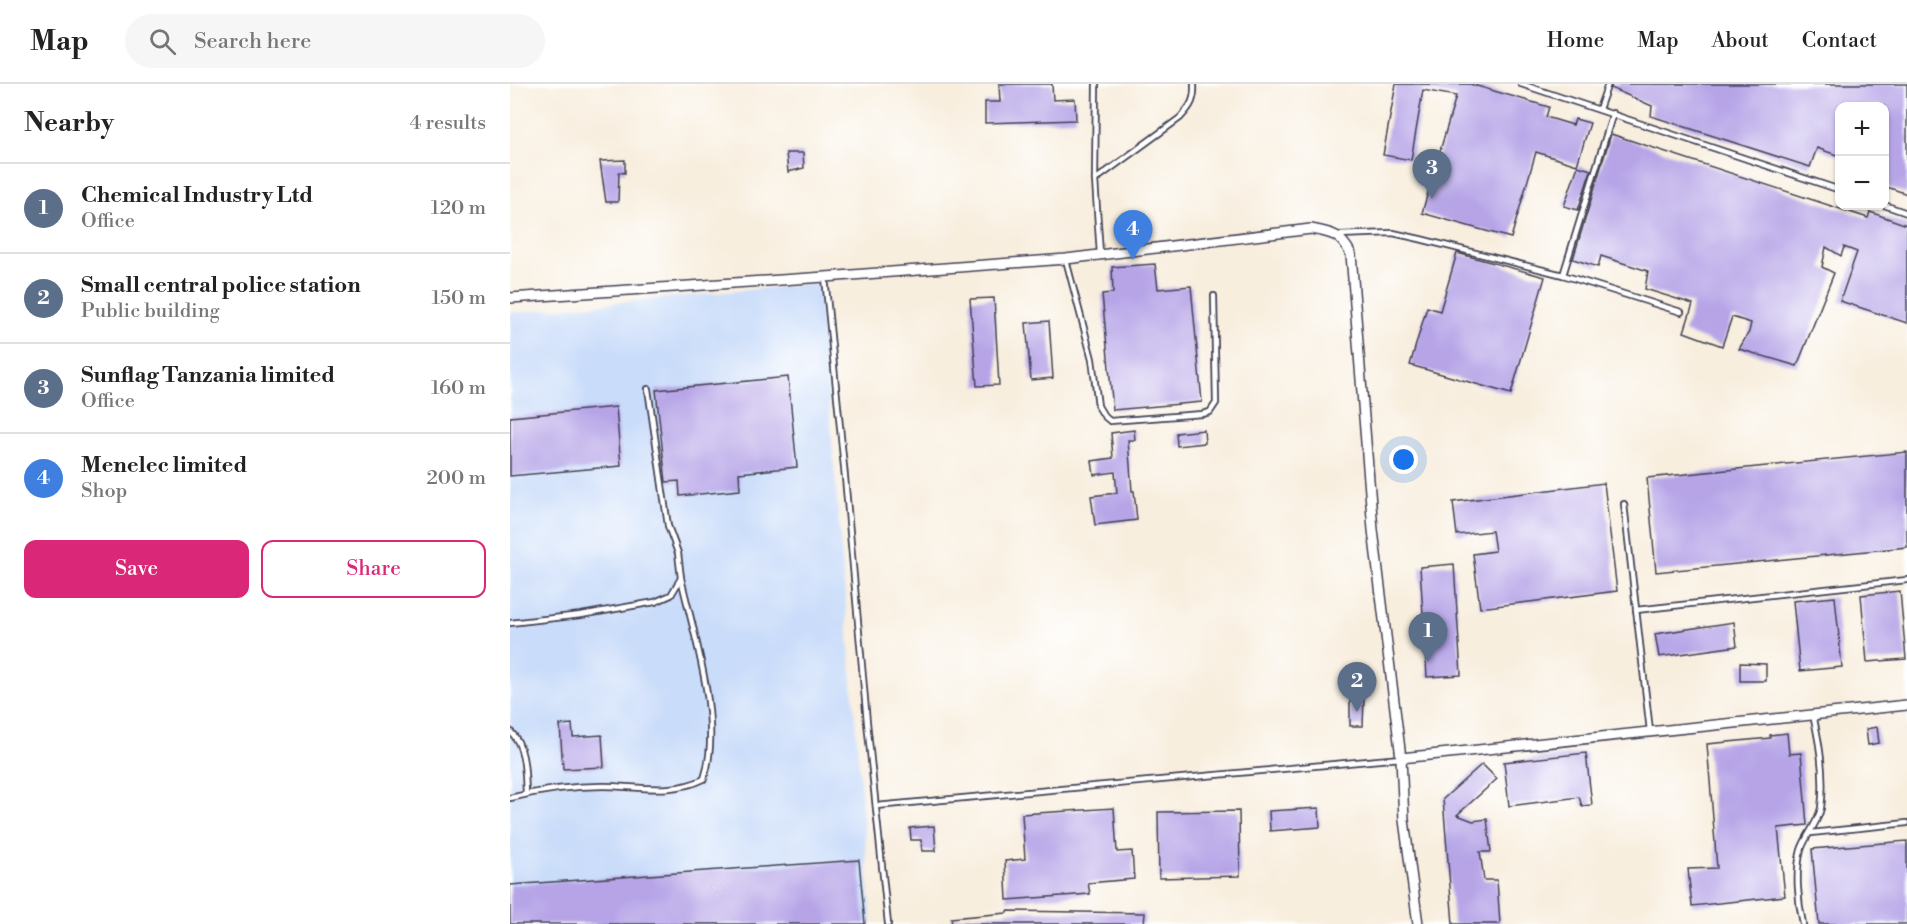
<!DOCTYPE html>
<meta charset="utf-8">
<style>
:root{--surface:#fff;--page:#f6f6f6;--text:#222;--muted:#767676;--line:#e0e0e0;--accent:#db2777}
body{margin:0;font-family:"Libre Bodoni",serif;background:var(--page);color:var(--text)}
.controls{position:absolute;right:18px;top:18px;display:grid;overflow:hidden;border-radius:12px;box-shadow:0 2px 4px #0004}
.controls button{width:54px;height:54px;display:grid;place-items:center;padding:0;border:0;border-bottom:2px solid var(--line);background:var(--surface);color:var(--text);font:30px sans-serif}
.you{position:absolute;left:894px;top:376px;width:21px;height:21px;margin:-15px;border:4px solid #fff;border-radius:50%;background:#1a73e8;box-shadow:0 0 0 9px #1a73e833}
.badge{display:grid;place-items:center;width:39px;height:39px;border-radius:50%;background:var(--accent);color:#fff;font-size:20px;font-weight:700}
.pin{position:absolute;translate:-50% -50px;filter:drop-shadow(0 2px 3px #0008)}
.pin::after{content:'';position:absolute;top:32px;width:21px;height:18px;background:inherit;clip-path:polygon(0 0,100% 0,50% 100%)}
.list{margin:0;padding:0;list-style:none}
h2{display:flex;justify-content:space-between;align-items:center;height:78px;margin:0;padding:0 24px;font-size:26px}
h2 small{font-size:20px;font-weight:400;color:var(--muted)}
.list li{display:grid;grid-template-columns:39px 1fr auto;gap:18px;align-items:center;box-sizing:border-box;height:90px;padding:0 24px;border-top:2px solid var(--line)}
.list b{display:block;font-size:22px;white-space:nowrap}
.list p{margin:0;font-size:20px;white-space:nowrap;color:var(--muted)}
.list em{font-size:20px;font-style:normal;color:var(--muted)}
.actions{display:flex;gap:12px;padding:18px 24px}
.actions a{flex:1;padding:14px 0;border:2px solid var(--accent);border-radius:12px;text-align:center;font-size:21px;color:var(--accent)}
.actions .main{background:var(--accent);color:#fff}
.icon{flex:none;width:33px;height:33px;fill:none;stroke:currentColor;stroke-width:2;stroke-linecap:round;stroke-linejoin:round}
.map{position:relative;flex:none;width:1397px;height:840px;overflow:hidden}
header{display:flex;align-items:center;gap:36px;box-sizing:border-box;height:84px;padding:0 30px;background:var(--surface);border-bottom:2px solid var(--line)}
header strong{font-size:28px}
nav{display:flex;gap:33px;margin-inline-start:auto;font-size:21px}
.search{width:420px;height:54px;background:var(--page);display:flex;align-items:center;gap:15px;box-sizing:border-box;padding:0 21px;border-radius:33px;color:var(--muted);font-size:22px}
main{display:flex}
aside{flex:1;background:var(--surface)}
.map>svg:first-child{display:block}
.built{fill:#c9dcf9}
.building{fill:#b6a4e7}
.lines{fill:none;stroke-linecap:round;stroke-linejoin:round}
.lane-casing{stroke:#424153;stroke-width:8}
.street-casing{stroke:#424153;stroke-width:12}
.lane{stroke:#fff;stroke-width:4.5}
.street{stroke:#fff;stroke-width:9}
</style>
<header>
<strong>Map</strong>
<div class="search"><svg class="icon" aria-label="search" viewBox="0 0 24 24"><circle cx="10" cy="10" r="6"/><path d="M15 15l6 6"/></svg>Search here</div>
<nav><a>Home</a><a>Map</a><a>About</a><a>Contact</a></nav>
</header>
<main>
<aside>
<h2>Nearby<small>4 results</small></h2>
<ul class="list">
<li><span class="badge" style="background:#5c6f8a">1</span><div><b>Chemical Industry Ltd</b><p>Office</p></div><em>120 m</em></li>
<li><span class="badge" style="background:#5c6f8a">2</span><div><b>Small central police station</b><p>Public building</p></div><em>150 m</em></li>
<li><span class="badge" style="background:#5c6f8a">3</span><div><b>Sunflag Tanzania limited</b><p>Office</p></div><em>160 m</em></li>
<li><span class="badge" style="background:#3f7fe0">4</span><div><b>Menelec limited</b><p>Shop</p></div><em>200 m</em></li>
</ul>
<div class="actions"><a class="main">Save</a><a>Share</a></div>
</aside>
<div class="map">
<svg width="1397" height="840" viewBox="0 0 1397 840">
<rect width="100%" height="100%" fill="#fff"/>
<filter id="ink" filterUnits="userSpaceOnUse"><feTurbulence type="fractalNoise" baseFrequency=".0167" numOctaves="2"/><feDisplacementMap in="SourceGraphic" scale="12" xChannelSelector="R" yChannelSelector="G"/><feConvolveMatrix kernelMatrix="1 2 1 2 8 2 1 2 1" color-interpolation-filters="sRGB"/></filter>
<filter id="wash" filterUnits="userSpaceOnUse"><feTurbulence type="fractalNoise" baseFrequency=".008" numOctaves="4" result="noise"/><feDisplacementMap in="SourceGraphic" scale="24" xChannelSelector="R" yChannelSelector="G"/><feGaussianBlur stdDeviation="1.35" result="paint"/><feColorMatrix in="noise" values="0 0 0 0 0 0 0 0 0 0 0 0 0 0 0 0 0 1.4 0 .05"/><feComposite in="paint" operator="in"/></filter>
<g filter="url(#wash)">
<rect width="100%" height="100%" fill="#f8eede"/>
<path class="built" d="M309,199l53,641h-362v-611z"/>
<g id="blocks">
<g class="building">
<path d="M489,0h53l1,16 22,-1 1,21 -91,3v-21h15z"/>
<path d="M886,0h74l79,23 -3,10 27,8 2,-6 15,4 -13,42 -41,-13 -25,86 -89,-25 34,-117 -33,-6 -12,70 -28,-5z"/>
<path d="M1102,0h295v110l-23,-8v-80h-45v50l-22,-8 -7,19 -159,-51 1,-10 -41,-18z"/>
<path d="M1101,50l257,84 2,-6 37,13v98l-67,-22 17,-49 -13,-5 -3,9 -15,-9 -4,20 12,6 -37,93 -58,-17 10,-17 2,-9 -19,-6 -10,29 -38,-14 9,-28 -48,-15 3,-18 -47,-15 -3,11 -25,-8z"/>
<path d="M276,69h17l1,15 -16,4z"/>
<path d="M115,76v13l-6,-1 -1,30h-12l-6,-41z"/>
<path d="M1068,82l13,4 -13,40 -14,-4z"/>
<path d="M947,169l88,24 -34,117 -101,-29 17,-58 13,4z"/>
<path d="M645,180l3,25 33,-3 11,116 -89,8 -11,-116 11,-1 -1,-26z"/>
<path d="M484,214l5,87 -22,1 -7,-87z"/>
<path d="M539,237l4,57 -22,2 -5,-57z"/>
<path d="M278,293l9,90 -58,6 1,17 -60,6 -1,-15 -13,1 -10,-92z"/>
<path d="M106,323l5,59 -111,10v-59z"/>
<path d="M624,346l1,10h-7l4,51h2l3,29 -42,5 -4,-29 26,-3 -2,-21 -21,3 -2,-14 21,-3 -2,-25z"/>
<path d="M694,346l1,13 -28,3 -1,-13z"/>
<path d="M1397,368v95l-251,25 -9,-94z"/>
<path d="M1094,399l13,108 -137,17 -7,-54 22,-3 -3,-20 -35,4 -4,-33z"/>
<path d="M944,480l7,111 -34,2 -7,-110z"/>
<path d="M1390,507l6,68 -39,3 -6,-67z"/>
<path d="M1325,513l7,70 -42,4 -7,-70z"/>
<path d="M1224,538l3,24 -78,11 -4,-23z"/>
<path d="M1230,579l26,1v17h-26z"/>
<path d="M840,614h14l-1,28h-13z"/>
<path d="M62,640l1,13 29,-2 2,32 -41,2 -3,-44z"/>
<path d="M1367,643l2,16 -11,2 -2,-16z"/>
<path d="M1277,649l2,21 12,-1 6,72 -29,3 7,68 -93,10 -4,-37 29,-1 -10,-124 63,-6v-3z"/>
<path d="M1076,669l6,52 -10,1 -3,-9 -70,9 -5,-44z"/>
<path d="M972,680l15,15 -40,36 16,6 14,-2 4,33h-11l4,28h13l3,44h-47l-10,-125z"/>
<path d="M604,724l3,44 15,-1 2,28 -46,4 2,11 -83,6 -2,-39 20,-2 -3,-45z"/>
<path d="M809,724l1,19 -50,4 -1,-20z"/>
<path d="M729,727l1,65 -81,2 -1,-66z"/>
<path d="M424,742l2,25h-14l-1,-11h-10l-1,-12z"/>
<path d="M1397,757v83h-88l-7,-75z"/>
<path d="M349,776l6,64h-355v-39z"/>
<path d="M497,827l138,2 -1,11h-192l-1,-6 56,-5z"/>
</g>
</g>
</g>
<g filter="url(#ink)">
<use href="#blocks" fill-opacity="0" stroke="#424153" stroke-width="1.5"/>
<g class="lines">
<g class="lane-casing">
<g id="lane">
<path d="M586,0l-1,96 5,74"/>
<path d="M1011,0l319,106"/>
<path d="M1089,25l9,-25"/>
<path d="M585,96l85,-62c11,-12 15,-18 14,-34"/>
<path d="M1374,121l23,8"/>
<path d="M827,151l56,-2 27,6 143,36 118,37"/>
<path d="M556,176l26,99 6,47 6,10 6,5 92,-7 8,-2 6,-9 -2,-107"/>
<path d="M1053,191l50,-162"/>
<path d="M315,193l20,200 22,245 21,202"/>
<path d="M1114,420l26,227"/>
<path d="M1126,526l271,-30"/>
<path d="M0,539l71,-8 74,-13 16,-7 10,-17 -3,-25 -10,-27 -20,-137"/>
<path d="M0,647c16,15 15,43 16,63"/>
<path d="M0,714c28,-7 64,-12 93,-12 34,0 69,9 101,-7 19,-57 -10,-143 -23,-201"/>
<path d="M366,722l525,-48"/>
<path d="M1301,749l96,-10"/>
<path d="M1293,840c-5,-22 -8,-52 -2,-74 5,-15 17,-27 20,-42 4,-30 -1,-64 -8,-93"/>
</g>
</g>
<g class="street-casing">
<g id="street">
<path d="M0,214l315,-21 241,-18 245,-30c22,4 29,5 40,25l22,276 28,228 3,62 14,104"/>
<path d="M891,674l506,-53"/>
</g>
</g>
<use href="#lane" class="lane"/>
<use href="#street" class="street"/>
</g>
</g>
</svg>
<div class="controls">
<button>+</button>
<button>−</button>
</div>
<div class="you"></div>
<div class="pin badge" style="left:918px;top:578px;background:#5c6f8a">1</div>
<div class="pin badge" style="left:847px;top:628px;background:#5c6f8a">2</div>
<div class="pin badge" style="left:922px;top:115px;background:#5c6f8a">3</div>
<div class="pin badge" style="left:623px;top:176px;background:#3f7fe0">4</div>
</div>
</main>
